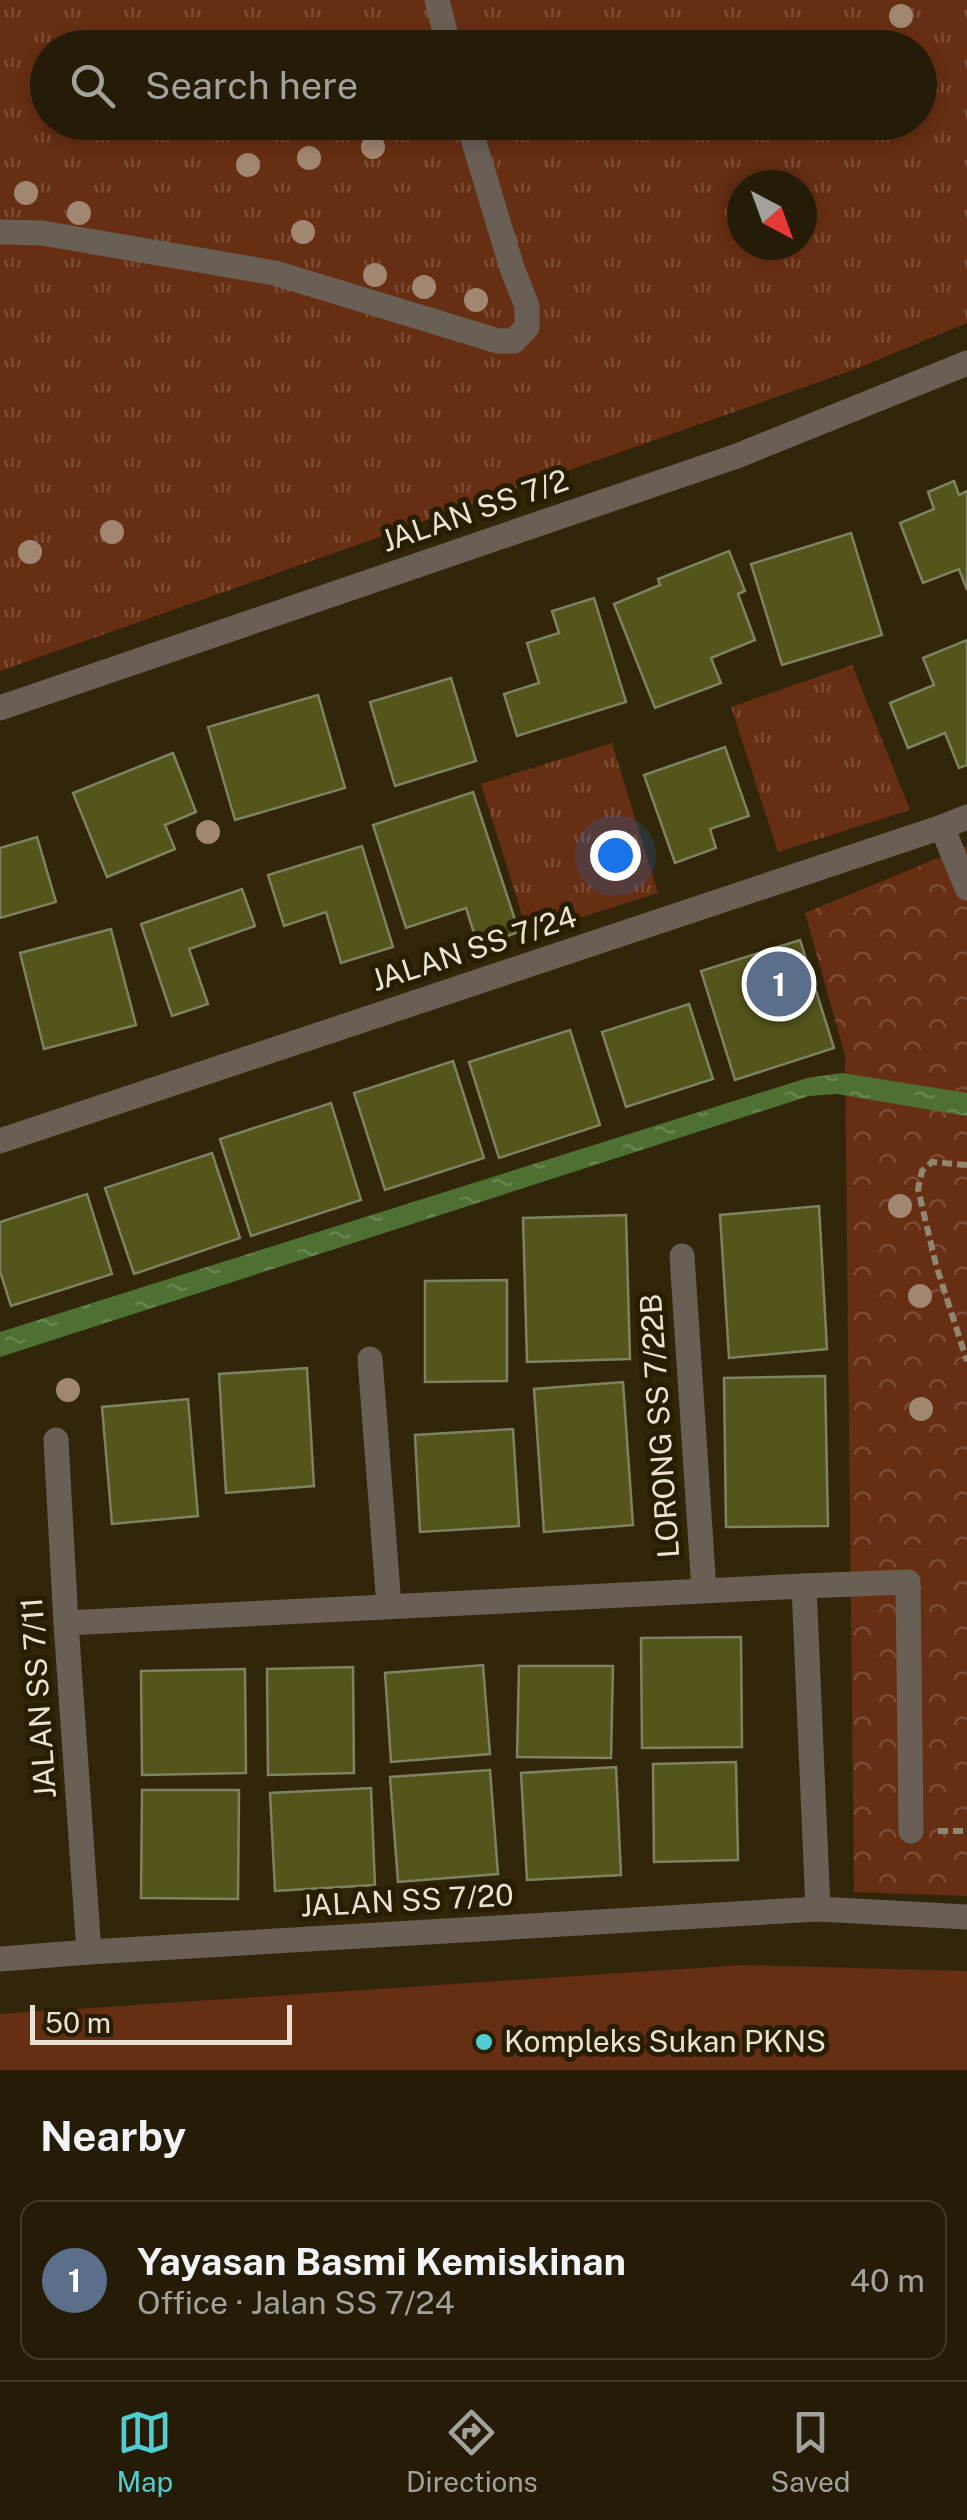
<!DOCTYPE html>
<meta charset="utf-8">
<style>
:root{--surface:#251c08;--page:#2d2512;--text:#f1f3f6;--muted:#a3a19c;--line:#423a29;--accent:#51ccd2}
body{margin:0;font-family:"Public Sans",sans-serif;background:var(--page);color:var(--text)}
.compass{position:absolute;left:727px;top:170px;width:90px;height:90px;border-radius:50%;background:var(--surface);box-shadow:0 5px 15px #0003;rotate:139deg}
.scale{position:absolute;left:30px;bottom:25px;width:262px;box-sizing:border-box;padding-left:10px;border:5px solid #eae3d3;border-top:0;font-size:28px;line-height:35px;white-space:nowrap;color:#eae3d3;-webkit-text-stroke:8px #271d01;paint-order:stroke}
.you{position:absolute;left:615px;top:855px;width:35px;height:35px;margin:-25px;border:8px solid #fff;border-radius:50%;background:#1a73e8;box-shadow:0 0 0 15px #1a73e833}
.badge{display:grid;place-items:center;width:65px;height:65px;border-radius:50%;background:var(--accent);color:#fff;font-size:32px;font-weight:700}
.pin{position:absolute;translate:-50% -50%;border:5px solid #fff;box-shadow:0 2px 10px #0006}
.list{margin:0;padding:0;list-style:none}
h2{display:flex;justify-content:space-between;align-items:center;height:130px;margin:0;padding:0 40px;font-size:42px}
h2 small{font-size:32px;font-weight:400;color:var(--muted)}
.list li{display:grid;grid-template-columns:65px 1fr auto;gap:30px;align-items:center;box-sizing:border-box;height:160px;margin:0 20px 20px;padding:0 20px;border:2px solid var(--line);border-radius:20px}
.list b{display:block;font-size:38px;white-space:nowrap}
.list p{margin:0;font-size:32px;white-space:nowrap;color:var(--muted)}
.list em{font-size:32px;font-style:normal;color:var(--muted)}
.icon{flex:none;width:55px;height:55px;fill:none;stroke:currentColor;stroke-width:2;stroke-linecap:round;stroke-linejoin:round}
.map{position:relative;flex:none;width:967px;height:2070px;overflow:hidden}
.search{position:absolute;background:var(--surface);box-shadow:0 5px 15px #0003;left:30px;right:30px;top:30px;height:110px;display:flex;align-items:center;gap:25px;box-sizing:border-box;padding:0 35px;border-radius:55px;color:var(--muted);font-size:38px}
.sheet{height:310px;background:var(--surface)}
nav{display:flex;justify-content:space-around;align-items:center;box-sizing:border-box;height:140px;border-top:2px solid var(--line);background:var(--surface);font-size:28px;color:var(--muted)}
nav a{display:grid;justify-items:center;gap:5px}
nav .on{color:var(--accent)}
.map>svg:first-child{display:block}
.grass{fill:url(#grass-tufts);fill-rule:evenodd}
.park{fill:url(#park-crowns)}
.pitch{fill:#662e13}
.water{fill:url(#water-ripples)}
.building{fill:#53551b;stroke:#7f8262;stroke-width:2.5}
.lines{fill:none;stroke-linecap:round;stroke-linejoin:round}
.path{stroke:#908771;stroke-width:6;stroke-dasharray:10 5;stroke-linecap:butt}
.minor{stroke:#6a5f55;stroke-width:25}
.tree{fill:#a18670}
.poi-dot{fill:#51ccd2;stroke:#271d01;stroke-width:4}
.labels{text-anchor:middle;stroke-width:10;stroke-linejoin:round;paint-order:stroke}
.street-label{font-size:30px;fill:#eae3d3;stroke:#271d01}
.poi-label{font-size:30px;fill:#eae3d3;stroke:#271d01;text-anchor:start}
</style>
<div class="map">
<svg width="967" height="2070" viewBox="0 0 967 2070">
<defs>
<pattern id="grass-tufts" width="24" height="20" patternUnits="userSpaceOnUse" patternTransform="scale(2.5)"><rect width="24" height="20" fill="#662e13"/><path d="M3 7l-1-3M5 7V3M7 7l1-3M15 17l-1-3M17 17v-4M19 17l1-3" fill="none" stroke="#7c4c34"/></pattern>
<pattern id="park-crowns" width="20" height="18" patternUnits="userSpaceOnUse" patternTransform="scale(2.5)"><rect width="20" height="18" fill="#662e13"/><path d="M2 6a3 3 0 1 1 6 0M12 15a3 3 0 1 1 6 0" fill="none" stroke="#7c4c34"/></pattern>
<pattern id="water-ripples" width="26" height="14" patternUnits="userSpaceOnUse" patternTransform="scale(2.5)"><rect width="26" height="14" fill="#4e7133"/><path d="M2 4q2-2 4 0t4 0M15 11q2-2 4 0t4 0" fill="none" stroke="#688550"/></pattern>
</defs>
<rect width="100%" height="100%" fill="#31260a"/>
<g class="grass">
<path d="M0,0h967v323l-114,47 -853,301zM48,48h872v74h-872zM742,185h60v60h-60z"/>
<path d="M852,665l58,145 -132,42 -47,-145z"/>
<path d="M612,743l46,150 -130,41 -47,-150z"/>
</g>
<path class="park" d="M967,846v1050l-113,-4 -9,-837 -40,-142z"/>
<path class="pitch" d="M743,1965l224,6v99h-967v-56z"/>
<path class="water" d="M842,1073l125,20v23l-130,-22 -28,2 -809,261v-25l807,-254z"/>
<g class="building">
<path d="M954,481l5,14 8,-4v99l-8,-21 -36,14 -23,-60 34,-14 -6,-17z"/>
<path d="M851,533l31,102 -100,30 -31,-101z"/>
<path d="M729,551l16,40 -7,3 17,46 -44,18 10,25 -66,25 -41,-104 46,-19 -2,-6z"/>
<path d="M594,598l32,104 -109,34 -13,-42 35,-11 -12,-40 32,-10 -7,-22z"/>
<path d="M967,640v125l-8,3 -14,-35 -37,15 -18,-45 44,-18 -11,-27z"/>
<path d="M451,678l25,83 -81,25 -25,-84z"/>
<path d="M318,695l27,93 -110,32 -27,-93z"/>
<path d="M725,747l24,69 -39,13 6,19 -41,15 -31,-88z"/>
<path d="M173,753l23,59 -31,13 10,24 -68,28 -34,-84z"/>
<path d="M473,792l46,140 -41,14 -12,-38 -60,20 -33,-103z"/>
<path d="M37,837l19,65 -56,16v-70z"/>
<path d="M362,846l31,101 -52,16 -15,-51 -42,14 -16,-51z"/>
<path d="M242,889l13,37 -66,23 19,55 -36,12 -31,-92z"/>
<path d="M111,929l25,96 -92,24 -24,-96z"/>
<path d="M800,940l34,108 -99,32 -34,-109z"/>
<path d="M689,1004l24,75 -87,28 -24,-75z"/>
<path d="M570,1030l30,95 -101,33 -30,-96z"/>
<path d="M453,1061l31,97 -99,32 -31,-97z"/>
<path d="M331,1103l30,97 -110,36 -31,-97z"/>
<path d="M212,1153l28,85 -106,36 -29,-86z"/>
<path d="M87,1194l25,80 -101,32 -11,-35v-49z"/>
<path d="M819,1206l8,143 -98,9 -9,-143z"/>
<path d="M626,1215l4,144 -103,3 -4,-144z"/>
<path d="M507,1280v101l-82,1v-101z"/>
<path d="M307,1368l7,118 -88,7 -7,-119z"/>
<path d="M825,1376l3,150 -102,1 -2,-149z"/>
<path d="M623,1382l10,143 -89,7 -10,-143z"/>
<path d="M188,1399l10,117 -86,8 -10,-117z"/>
<path d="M513,1429l6,97 -99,6 -5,-97z"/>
<path d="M741,1637l1,110 -100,1 -1,-110z"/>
<path d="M483,1665l7,89 -99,8 -6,-89z"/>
<path d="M519,1666h94l-2,92 -94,-1z"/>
<path d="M353,1667l1,106 -86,2 -1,-106z"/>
<path d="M245,1669l1,104 -104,2 -1,-104z"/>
<path d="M736,1762l2,98 -84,2 -1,-98z"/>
<path d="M616,1767l5,108 -94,5 -6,-107z"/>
<path d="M490,1770l8,104 -100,8 -8,-105z"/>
<path d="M371,1788l4,97 -100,6 -5,-98z"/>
<path d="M142,1790h97l-1,109 -97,-1z"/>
</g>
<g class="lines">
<g class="path">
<path d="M967,1165l-35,-3 -10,9 -4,18 18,76 31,96"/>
<path d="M938,1831h29"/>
</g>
<g class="minor">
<path d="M437,0l12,48"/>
<path d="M0,232l42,1 233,40 223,68h16l13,-14v-21l-15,-38 -44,-146"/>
<path d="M0,708l737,-252 230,-93"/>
<path d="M942,827l25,61"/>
<path d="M0,1141l942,-314 25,-10"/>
<path d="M682,1256l22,334"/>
<path d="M370,1359l19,247"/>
<path d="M56,1440l10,183 23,329"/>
<path d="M804,1586l104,-4 3,249"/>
<path d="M66,1623l738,-37 14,323"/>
<path d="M0,1959l89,-7 729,-43 149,8"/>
</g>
</g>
<g class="tree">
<circle cx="901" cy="16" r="12"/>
<circle cx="373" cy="147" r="12"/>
<circle cx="309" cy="158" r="12"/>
<circle cx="248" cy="165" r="12"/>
<circle cx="26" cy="193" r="12"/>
<circle cx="79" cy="213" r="12"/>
<circle cx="303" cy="232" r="12"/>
<circle cx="375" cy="275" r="12"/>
<circle cx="424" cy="287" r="12"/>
<circle cx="476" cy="300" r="12"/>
<circle cx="112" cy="532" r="12"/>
<circle cx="30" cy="552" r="12"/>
<circle cx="208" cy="832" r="12"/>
<circle cx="900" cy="1206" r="12"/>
<circle cx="920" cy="1296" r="12"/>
<circle cx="68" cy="1390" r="12"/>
<circle cx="921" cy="1409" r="12"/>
</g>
<circle class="poi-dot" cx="484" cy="2042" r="10"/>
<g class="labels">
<g class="street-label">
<text transform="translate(475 511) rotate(-19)" y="10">JALAN SS 7/2</text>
<text transform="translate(474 949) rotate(-18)" y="10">JALAN SS 7/24</text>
<text transform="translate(660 1426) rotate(-94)" y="10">LORONG SS 7/22B</text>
<text transform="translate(39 1698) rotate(-94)" y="10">JALAN SS 7/11</text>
<text transform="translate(407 1901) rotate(-3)" y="10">JALAN SS 7/20</text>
</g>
<g class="poi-label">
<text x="504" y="2052">Kompleks Sukan PKNS</text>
</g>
</g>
</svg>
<svg class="compass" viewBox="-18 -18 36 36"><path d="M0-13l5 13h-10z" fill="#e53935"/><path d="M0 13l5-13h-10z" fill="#a3a19c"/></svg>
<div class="scale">50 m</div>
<div class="you"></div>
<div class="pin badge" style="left:779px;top:984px;background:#5c6f8a">1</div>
<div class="search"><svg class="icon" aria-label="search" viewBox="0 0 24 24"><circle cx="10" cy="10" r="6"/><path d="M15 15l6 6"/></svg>Search here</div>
</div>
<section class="sheet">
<h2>Nearby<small></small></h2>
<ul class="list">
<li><span class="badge" style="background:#5c6f8a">1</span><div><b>Yayasan Basmi Kemiskinan</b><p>Office · Jalan SS 7/24</p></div><em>40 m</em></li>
</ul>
</section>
<nav>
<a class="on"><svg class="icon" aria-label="map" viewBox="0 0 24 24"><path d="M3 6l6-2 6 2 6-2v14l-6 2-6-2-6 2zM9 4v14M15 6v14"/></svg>Map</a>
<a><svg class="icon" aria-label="directions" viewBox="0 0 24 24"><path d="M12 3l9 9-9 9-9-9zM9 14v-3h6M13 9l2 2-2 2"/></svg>Directions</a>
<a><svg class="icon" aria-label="saved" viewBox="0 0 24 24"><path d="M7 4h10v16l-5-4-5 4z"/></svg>Saved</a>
</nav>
